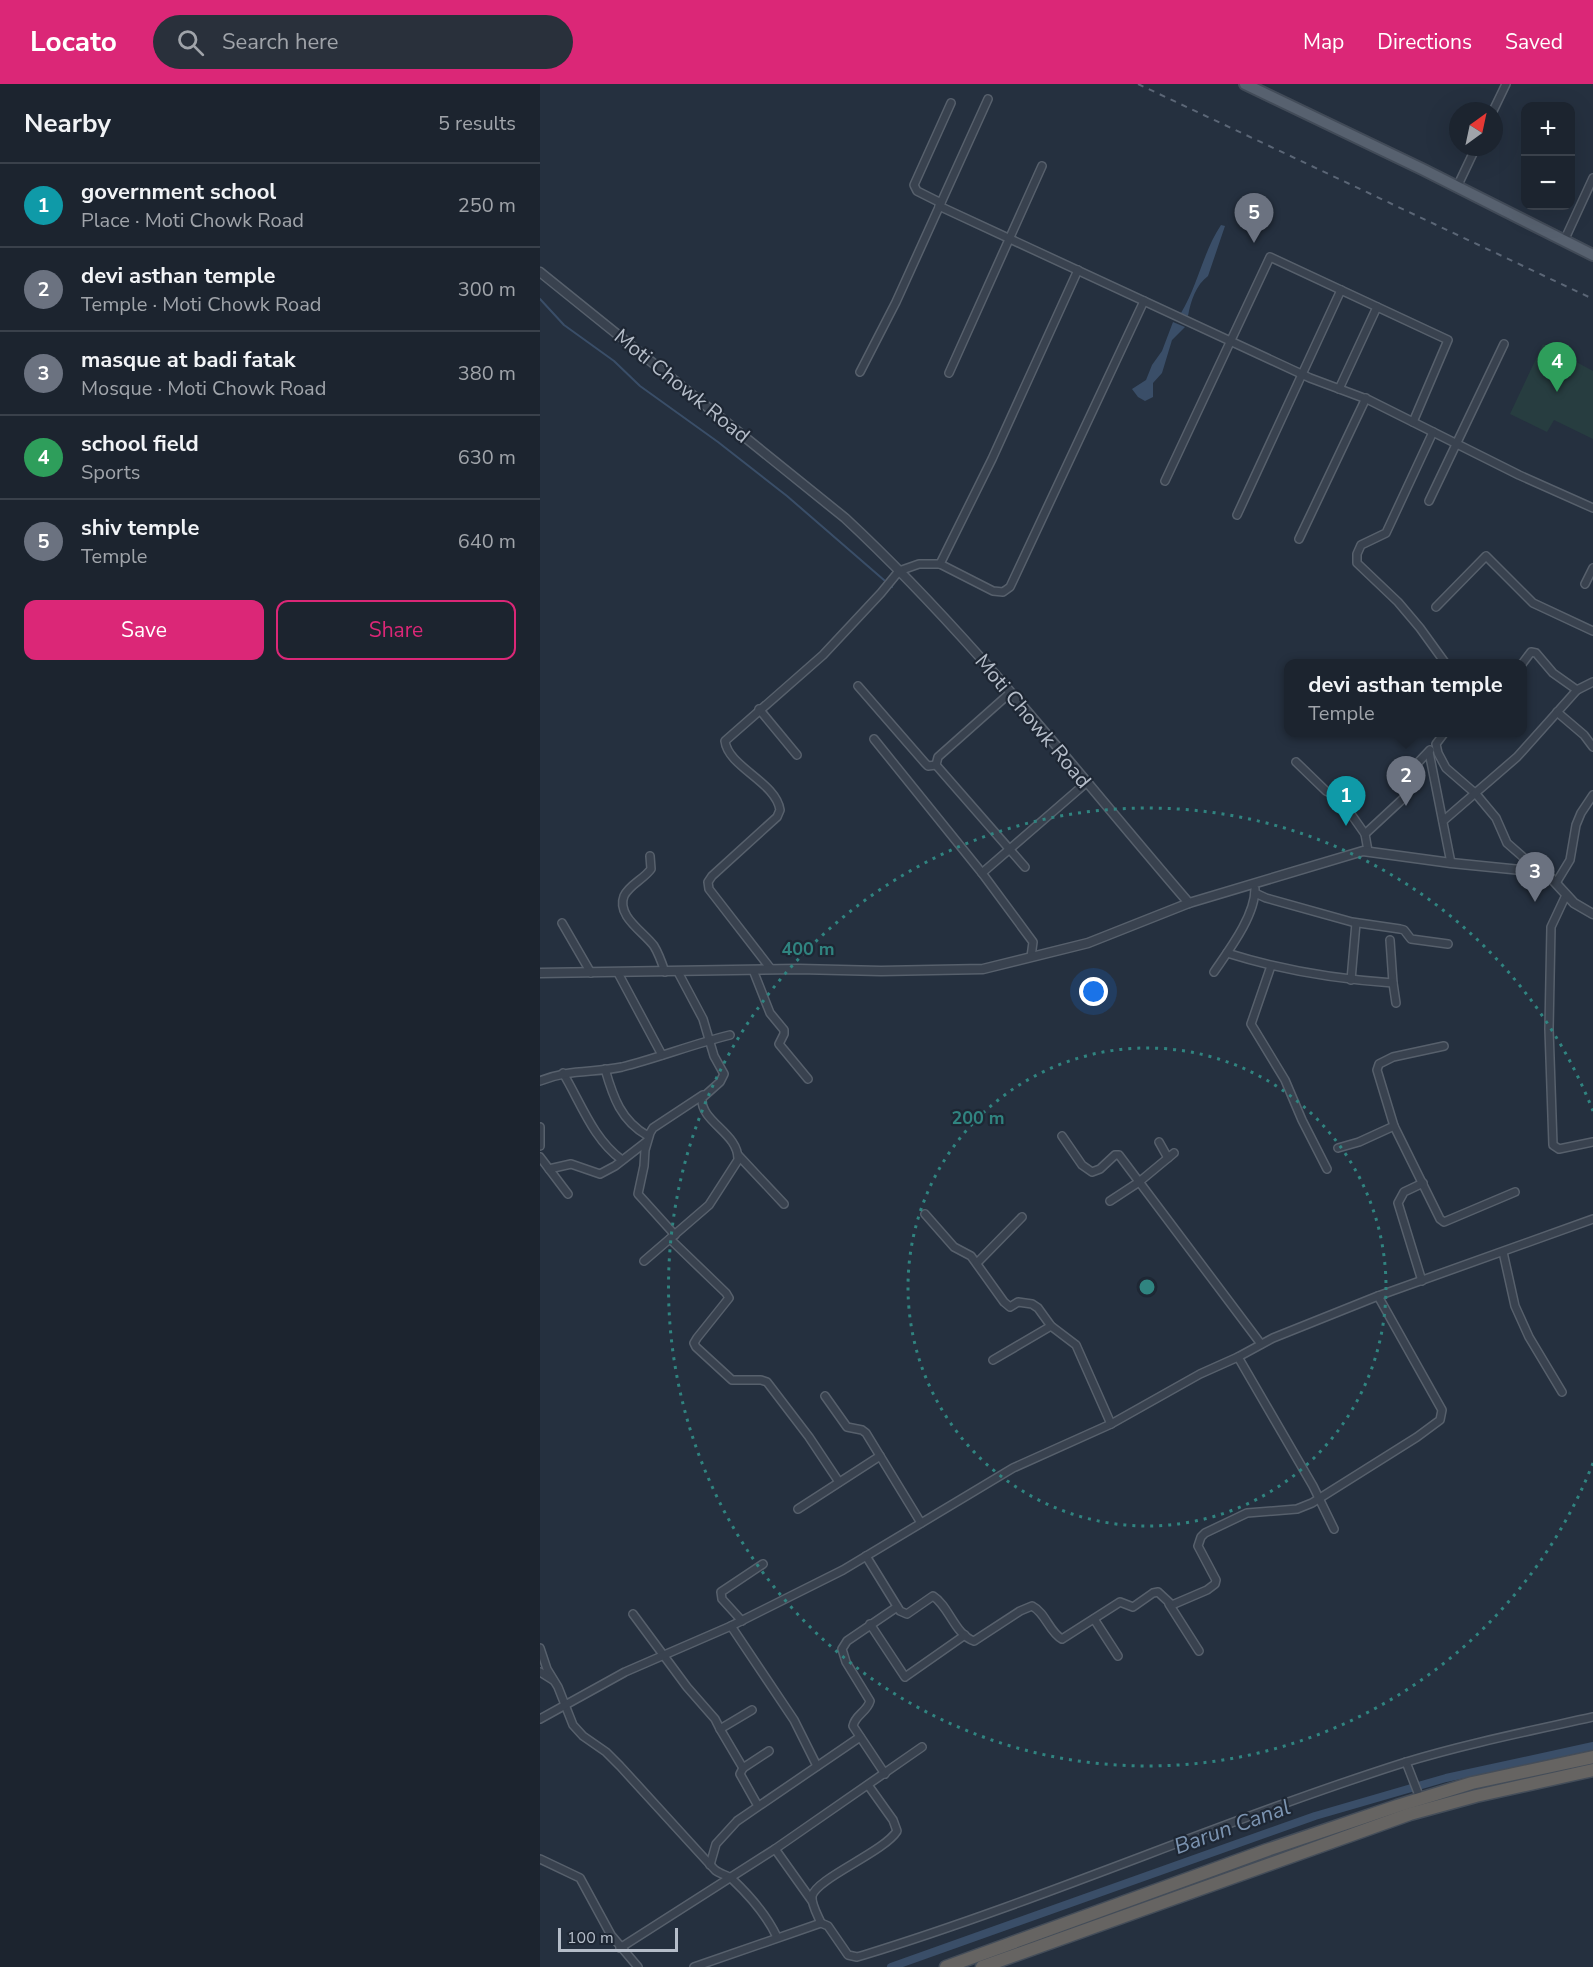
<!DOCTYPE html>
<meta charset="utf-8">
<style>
:root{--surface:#1c242f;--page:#29303b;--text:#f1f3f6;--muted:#a0a4aa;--line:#3a414b;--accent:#db2777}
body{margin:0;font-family:"Nunito Sans",sans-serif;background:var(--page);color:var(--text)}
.controls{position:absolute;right:18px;top:18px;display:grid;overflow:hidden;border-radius:12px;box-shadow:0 6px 24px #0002}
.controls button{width:54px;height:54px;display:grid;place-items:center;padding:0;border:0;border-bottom:2px solid var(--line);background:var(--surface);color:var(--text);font:30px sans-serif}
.compass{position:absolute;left:909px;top:18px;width:54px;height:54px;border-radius:50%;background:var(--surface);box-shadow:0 6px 24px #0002;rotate:33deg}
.scale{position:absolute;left:18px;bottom:15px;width:120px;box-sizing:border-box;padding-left:6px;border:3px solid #b5bdc9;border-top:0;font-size:16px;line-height:21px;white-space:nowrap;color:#b5bdc9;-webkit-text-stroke:4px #1e2734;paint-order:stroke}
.you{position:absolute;left:554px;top:908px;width:21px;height:21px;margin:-15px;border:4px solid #fff;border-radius:50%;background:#1a73e8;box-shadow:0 0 0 9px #1a73e833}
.badge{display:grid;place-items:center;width:39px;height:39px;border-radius:50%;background:var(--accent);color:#fff;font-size:20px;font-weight:700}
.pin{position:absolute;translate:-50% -50px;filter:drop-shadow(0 2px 3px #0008)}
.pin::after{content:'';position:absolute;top:32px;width:21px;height:18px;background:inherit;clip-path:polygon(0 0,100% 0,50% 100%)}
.popup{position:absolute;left:744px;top:575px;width:243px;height:78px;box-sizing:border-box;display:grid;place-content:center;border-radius:12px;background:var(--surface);filter:drop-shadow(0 2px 4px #0005);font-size:20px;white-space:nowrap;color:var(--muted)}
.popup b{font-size:22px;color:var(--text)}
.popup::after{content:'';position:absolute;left:50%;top:100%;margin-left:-12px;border:12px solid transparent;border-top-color:var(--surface)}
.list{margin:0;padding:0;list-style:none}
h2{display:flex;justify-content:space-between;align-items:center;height:78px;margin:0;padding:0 24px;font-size:26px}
h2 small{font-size:20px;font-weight:400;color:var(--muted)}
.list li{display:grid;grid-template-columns:39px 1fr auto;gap:18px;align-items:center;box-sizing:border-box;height:84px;padding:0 24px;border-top:2px solid var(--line)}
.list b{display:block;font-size:22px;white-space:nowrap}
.list p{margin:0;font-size:20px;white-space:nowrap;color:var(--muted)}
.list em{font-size:20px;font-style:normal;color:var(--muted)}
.actions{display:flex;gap:12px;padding:18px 24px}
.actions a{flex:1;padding:14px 0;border:2px solid var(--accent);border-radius:12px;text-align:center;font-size:21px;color:var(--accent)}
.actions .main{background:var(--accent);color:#fff}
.icon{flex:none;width:33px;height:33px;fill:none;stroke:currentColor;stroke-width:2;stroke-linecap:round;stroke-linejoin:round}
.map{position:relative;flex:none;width:1053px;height:1883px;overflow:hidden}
header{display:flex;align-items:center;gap:36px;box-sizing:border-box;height:84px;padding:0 30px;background:var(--accent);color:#fff}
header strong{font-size:28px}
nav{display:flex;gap:33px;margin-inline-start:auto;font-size:21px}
.search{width:420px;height:54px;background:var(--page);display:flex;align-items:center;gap:15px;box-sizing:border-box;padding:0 21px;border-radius:33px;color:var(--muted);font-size:22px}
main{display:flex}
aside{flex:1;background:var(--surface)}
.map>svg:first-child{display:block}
.green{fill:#273d40}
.water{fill:#3a4e68}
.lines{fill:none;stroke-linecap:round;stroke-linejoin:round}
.stream{stroke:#3a4e68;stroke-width:2}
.canal{stroke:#3a4e68;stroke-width:8}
.minor-casing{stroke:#57606c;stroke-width:10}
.tertiary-casing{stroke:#57606c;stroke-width:11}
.primary-casing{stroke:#424b58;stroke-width:14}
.trunk-casing{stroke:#444d59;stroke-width:15}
.minor{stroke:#39424f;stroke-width:7}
.tertiary{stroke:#39424f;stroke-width:8}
.primary{stroke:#57616f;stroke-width:10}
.trunk{stroke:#666462;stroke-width:12}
.rail{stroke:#5b6676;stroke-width:2;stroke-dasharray:6 6;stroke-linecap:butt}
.ring{fill:none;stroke:#308480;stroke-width:3;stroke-dasharray:3 6}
.labels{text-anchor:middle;stroke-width:4.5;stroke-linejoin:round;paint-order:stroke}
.street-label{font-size:21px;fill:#b5bdc9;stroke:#1e2734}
.water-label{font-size:22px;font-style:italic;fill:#7c94b1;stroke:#1e2734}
.centre{fill:#308480;stroke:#1e2734;stroke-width:3}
.ring-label{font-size:18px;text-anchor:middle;font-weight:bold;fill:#308480;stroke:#1e2734;stroke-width:4.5;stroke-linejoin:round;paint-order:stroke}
</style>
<header>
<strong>Locato</strong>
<div class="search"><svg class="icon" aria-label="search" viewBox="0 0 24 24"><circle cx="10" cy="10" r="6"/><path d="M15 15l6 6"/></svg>Search here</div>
<nav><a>Map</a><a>Directions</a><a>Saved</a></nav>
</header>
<main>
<aside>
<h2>Nearby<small>5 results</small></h2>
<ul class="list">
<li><span class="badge" style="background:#0f9aa8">1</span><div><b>government school</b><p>Place · Moti Chowk Road</p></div><em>250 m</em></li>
<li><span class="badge" style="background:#6b7280">2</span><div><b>devi asthan temple</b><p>Temple · Moti Chowk Road</p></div><em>300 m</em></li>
<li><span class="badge" style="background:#6b7280">3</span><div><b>masque at badi fatak</b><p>Mosque · Moti Chowk Road</p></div><em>380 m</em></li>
<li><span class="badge" style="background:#2e9e5b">4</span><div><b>school field</b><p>Sports</p></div><em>630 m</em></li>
<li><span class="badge" style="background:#6b7280">5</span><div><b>shiv temple</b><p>Temple</p></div><em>640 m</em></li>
</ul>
<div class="actions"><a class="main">Save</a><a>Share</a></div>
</aside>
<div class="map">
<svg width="1053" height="1883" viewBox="0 0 1053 1883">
<rect width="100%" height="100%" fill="#25303f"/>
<path class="green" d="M1003,260l50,27v68l-39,-19 -7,12 -37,-18z"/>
<g class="water">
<path d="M681,141l4,1 -17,50c-12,9 -17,24 -20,40l-7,-3c17,-28 22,-61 40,-88z"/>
<path d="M633,238l12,5 -13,13 -10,33 -9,10v14l-8,4 -7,-4 -6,-8 14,-9 6,-15 10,-14z"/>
</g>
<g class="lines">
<path class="stream" d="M0,215l24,26 50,36 26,25 78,56 69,54 105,91"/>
<path class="canal" d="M351,1883l424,-151 131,-38 147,-32"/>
<g class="minor-casing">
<g id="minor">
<path d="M953,27l13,-27"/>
<path d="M917,103l19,-40"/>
<path d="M401,119l-24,-12 -3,-6 37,-82"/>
<path d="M399,122l371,172 59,22 150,75 74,33"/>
<path d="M1024,157l29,-63"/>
<path d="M320,288l36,-70 92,-203"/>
<path d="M409,289l93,-207"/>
<path d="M799,305l38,-82"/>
<path d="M893,348l-47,101 -25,12 -4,9v9l41,39 22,26 26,36"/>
<path d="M625,397l105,-224 178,83 -35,82"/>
<path d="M889,417l75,-157"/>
<path d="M697,431l104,-225"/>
<path d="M759,455l67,-141"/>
<path d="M400,480l52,-105 86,-189"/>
<path d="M1045,500l8,-16"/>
<path d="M896,523l50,-51 47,47 60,28"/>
<path d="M982,580l9,-12 5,1 17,20 24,17"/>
<path d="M318,602l67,77 3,3 8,-1"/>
<path d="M470,609l-72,64 -2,8 89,102"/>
<path d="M219,625l38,46"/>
<path d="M1017,628l27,23 9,12"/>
<path d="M905,648l-9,12 2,9 8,15 30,26 20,24 11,25 33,29"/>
<path d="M334,655l108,134"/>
<path d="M889,668l22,111"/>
<path d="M756,678l30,29 13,6 26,37 3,17"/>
<path d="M870,687l20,-21"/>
<path d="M903,737l74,-64 60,-67 16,-8"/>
<path d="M825,750l42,-39 3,-6v-10"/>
<path d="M110,772l1,13c-7,10 -22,16 -27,27 -8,20 20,36 30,50 5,8 8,17 11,26"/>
<path d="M1016,799l14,-23 6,-35 5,-12 12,-18"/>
<path d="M715,809l11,5 86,24 48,7 4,1 7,9 37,5"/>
<path d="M1026,811l-15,32 -2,102 4,116 6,4 34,-7"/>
<path d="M22,839l29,50"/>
<path d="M687,869c54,17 109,26 166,30l-3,-43"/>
<path d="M491,873l2,-15 -51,-69 104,-90"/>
<path d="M731,882l-20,58 34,56 17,40 25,49"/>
<path d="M231,885l-62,-80 -1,-7 4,-6 65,-59 3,-7c-4,-28 -52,-43 -55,-69l98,-86 58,-62 18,-22 20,-7h21l53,27 10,1 7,-5 134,-286"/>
<path d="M213,886l17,43 14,17v4l-5,10 29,35"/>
<path d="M674,888c15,-22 41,-56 41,-83"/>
<path d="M78,889l44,82"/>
<path d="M811,896l5,-57"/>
<path d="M853,899l3,20"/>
<path d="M65,985c8,28 16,52 43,67"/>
<path d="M23,989c18,30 30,66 59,87"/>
<path d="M0,997c29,-12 53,-8 82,-14 36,-9 71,-23 108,-32"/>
<path d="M854,1042l46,93 4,3 71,-30"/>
<path d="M0,1043v19"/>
<path d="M522,1052l20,29 10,7 8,-3 15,-14h4l142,189"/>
<path d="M619,1058l9,16"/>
<path d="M798,1064l21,-6 35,-16 -17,-56 2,-6 14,-7 51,-11"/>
<path d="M198,1071l46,49"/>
<path d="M0,1073l28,37"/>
<path d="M9,1085l22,-5 29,10 15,-8 31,-24"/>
<path d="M570,1117l29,-19 35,-29"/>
<path d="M385,1130l29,33 17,9 33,46 6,5 8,-5 14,2 6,4 13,18 25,19 35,79"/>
<path d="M135,1151l-37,-41 6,-28 1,-16 5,-17 3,-5 50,-33"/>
<path d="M130,1155l56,54 3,5 -32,40 -3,5 2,4 36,33h29l6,2 42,55 30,45"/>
<path d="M963,1168l12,54 14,31 33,55"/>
<path d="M104,1177l65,-56 29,-45c1,-27 -38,-38 -36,-62l18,-16 4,-8 -10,-18 -11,-37 -25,-47"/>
<path d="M437,1179l45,-46"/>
<path d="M882,1197l-24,-78 6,-11 19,-9"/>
<path d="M698,1273l75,129 21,43"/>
<path d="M453,1276l58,-34"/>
<path d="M285,1312l22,31 15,3 4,3 55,90"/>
<path d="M258,1425l82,-53"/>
<path d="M326,1472l34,55 7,3 26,-18c16,10 22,39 41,45l46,-30 12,-5c14,7 17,26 30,33l58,-37 13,5 20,-14 5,-1 14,13 35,-15 8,-6 1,-4 -18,-34 3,-9 4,-4 42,-20 50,-4 15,-6 105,-66 23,-17 2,-10 -64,-114"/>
<path d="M629,1520l30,47"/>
<path d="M93,1530l54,73 28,32 5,10"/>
<path d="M554,1535l24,37"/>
<path d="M202,1537l-20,-22 -1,-7 42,-28"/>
<path d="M330,1540l35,53 60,-42"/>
<path d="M191,1542l63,94 23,46"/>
<path d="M0,1564l7,21 11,18 15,38 10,11 23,16 14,14 95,104c5,4 12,5 17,9 17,16 35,37 45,58"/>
<path d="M0,1588l13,8"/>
<path d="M212,1626l-32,19 23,39 -3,6 18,32"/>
<path d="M0,1635l85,-47 106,-46 112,-56 170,-102 98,-44 89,-50 38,-17 35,-19 105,-42 215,-77"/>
<path d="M866,1678l14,36"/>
<path d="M203,1684l26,-17"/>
<path d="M345,1690l-32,-48c2,-11 14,-14 17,-25l-24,-39 -4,-13 5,-8 50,-34"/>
<path d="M235,1765l37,52"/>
<path d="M0,1775l40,19 31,57 27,32"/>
<path d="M170,1781l6,-21 21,-23 123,-84"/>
<path d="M281,1839c-3,-7 -10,-19 -9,-27 5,-18 72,-44 85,-65l-4,-11 -25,-35"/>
<path d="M80,1864l155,-99 147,-102"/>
<path d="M154,1883l127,-44 7,3 20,29 9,2 7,-2c182,-56 357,-134 539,-192 62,-19 127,-32 190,-46"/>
</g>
</g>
<g class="tertiary-casing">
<g id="tertiary">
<path d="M0,188l305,246c126,117 232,255 344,385l174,-52 88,12 89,9 11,6 23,25 19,11"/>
<path d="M0,889l259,-4 82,2 102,-2 105,-26 101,-40"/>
</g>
</g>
<g class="primary-casing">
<path id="primary" d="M705,0l177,85 171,86"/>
</g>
<g class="trunk-casing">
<g id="trunk">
<path d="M406,1883l321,-117 130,-44 75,-23 121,-26"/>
<path d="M442,1883l428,-153 66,-18 117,-26"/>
</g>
</g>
<use href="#minor" class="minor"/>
<use href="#tertiary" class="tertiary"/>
<use href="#primary" class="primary"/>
<use href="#trunk" class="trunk"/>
<path class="rail" d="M598,0l455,215"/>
</g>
<g class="ring">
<circle cx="607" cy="1203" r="239"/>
<path d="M1053 1379A479 479 0 1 1 1053 1027"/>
</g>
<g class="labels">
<g class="street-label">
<text transform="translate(142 302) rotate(39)" y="7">Moti Chowk Road</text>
<text transform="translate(493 637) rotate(50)" y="7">Moti Chowk Road</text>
</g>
<g class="water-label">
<text transform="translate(692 1742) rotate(-20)" y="8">Barun Canal</text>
</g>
</g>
<circle cx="607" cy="1203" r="9" class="centre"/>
<g class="ring-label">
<text x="268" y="871">400 m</text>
<text x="438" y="1040">200 m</text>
</g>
</svg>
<div class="controls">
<button>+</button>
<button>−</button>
</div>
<svg class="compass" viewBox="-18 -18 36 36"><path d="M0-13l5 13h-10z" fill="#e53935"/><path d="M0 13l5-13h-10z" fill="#a0a4aa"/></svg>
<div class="scale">100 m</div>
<div class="you"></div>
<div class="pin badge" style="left:806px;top:742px;background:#0f9aa8">1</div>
<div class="pin badge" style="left:866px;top:722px;background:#6b7280">2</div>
<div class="popup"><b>devi asthan temple</b>Temple</div>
<div class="pin badge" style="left:995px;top:818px;background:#6b7280">3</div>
<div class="pin badge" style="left:1017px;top:308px;background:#2e9e5b">4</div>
<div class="pin badge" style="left:714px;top:159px;background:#6b7280">5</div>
</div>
</main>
